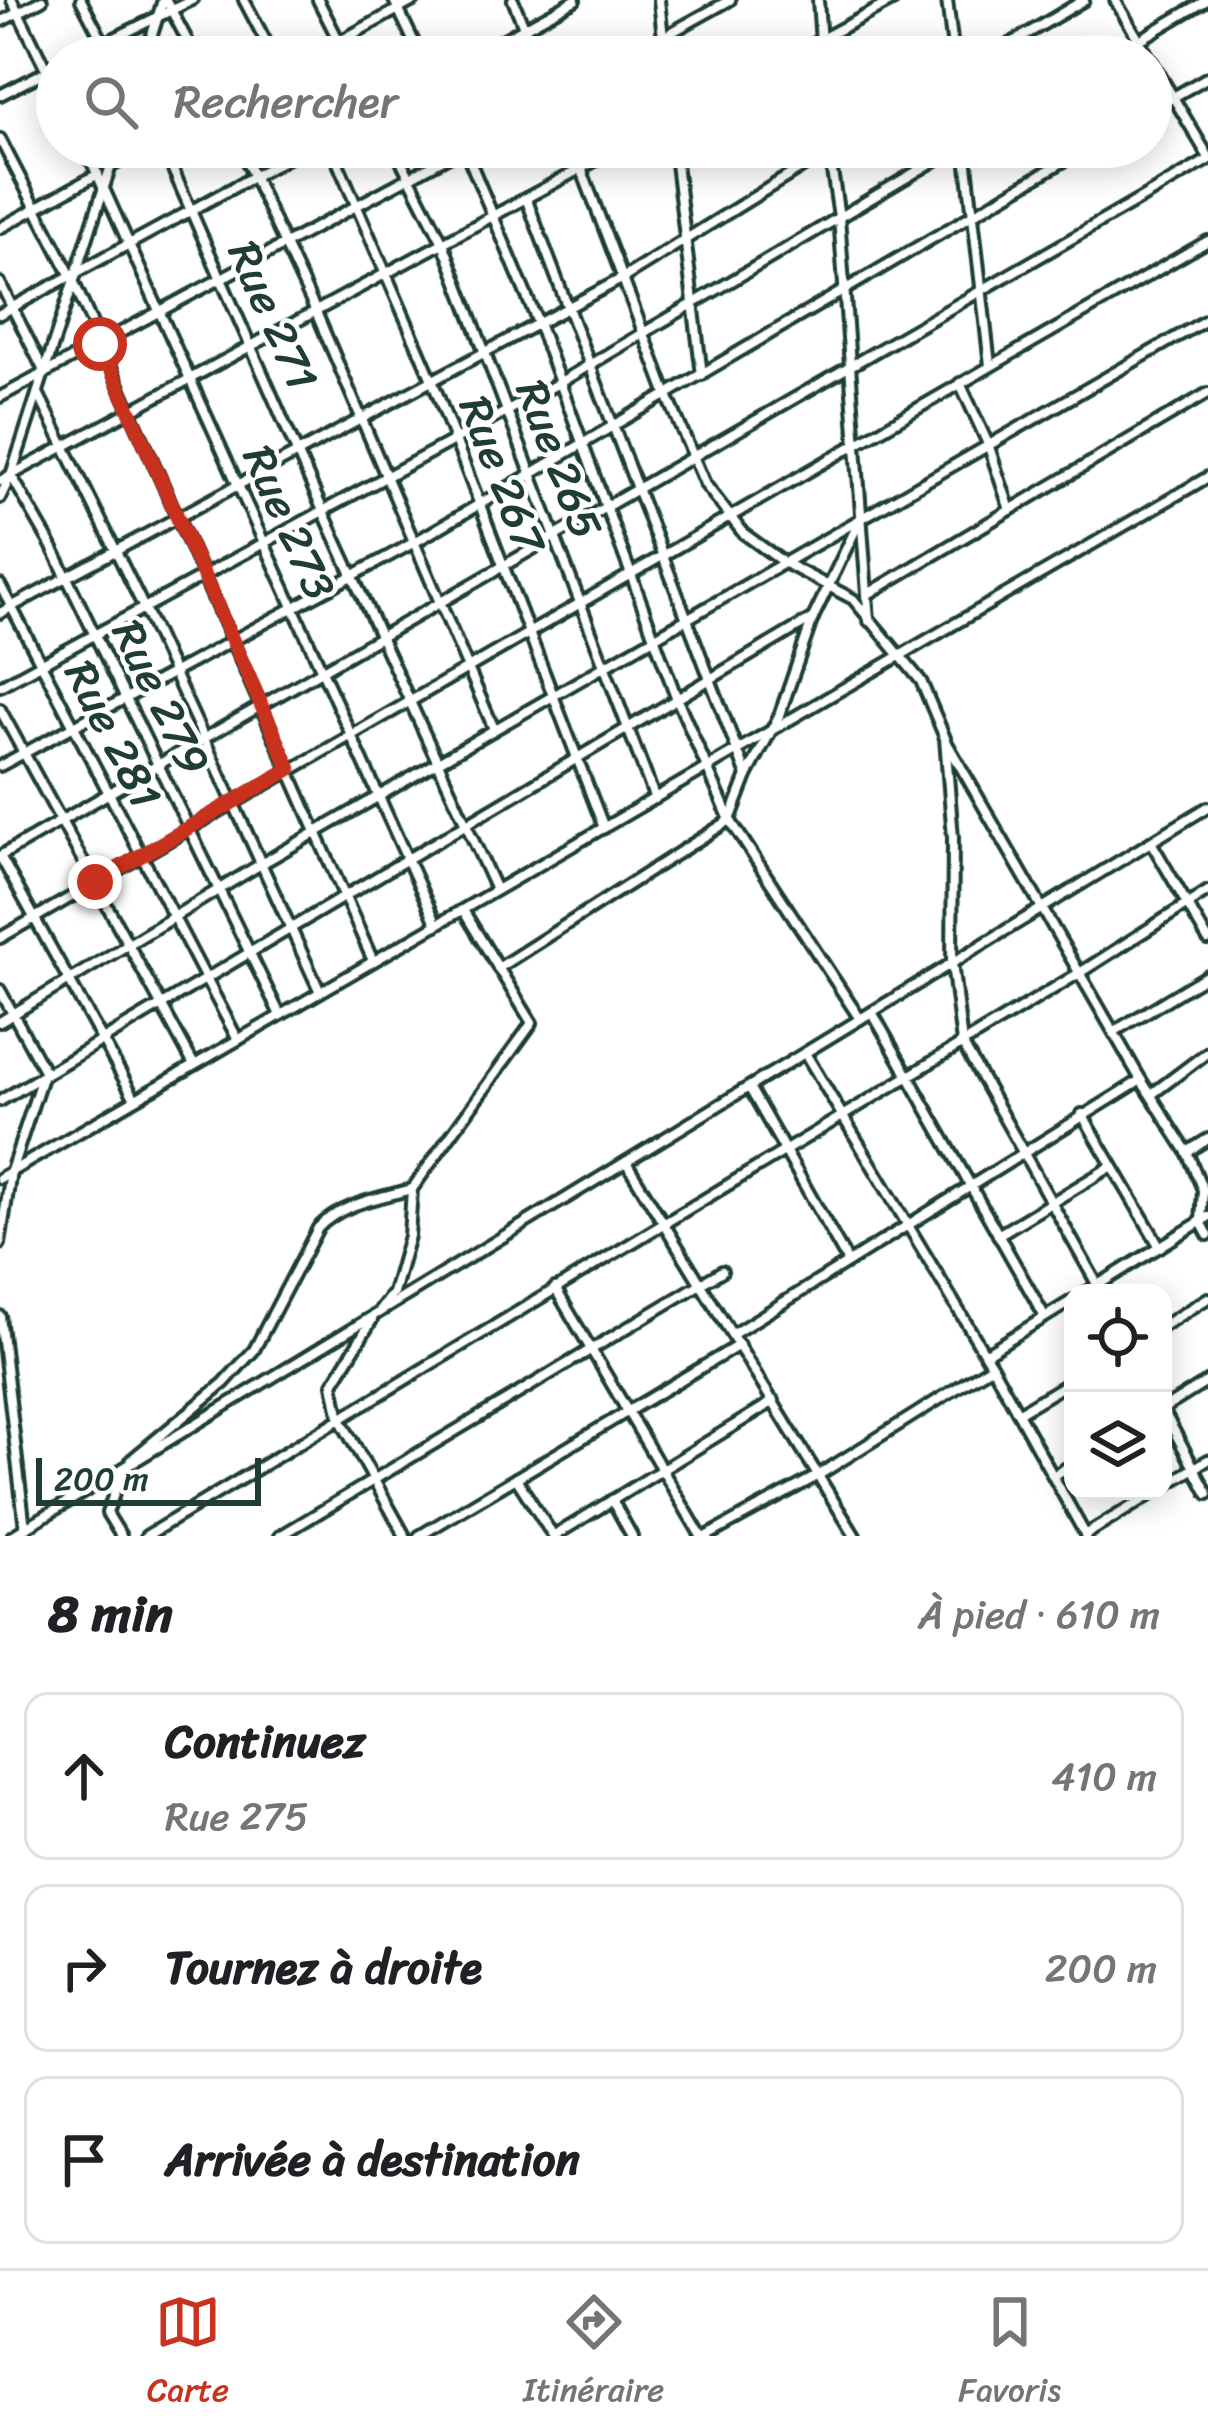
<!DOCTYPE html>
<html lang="fr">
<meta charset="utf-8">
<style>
:root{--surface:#fff;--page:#f2f2f2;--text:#202124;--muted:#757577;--line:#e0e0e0;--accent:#c8321e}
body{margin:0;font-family:Sriracha,sans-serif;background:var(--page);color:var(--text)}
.controls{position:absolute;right:36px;bottom:36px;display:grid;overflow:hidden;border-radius:24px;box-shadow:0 6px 30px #0003}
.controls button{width:108px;height:108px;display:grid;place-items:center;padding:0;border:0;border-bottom:3px solid var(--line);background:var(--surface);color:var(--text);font:60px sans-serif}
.scale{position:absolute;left:36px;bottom:30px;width:225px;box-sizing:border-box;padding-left:12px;border:6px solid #1f3d34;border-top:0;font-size:33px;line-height:42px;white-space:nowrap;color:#1f3d34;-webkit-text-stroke:9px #fff;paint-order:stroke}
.stop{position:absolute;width:36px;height:36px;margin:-27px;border:9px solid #c8321e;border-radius:50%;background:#fff}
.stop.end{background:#c8321e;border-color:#fff;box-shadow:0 3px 12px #0008}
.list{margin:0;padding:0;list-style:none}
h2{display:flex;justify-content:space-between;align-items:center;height:156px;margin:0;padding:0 48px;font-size:51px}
h2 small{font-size:39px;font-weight:400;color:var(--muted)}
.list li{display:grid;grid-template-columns:78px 1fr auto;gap:36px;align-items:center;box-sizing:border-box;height:168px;margin:0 24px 24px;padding:0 24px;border:3px solid var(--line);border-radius:24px}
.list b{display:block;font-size:45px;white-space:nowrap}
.list p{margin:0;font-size:39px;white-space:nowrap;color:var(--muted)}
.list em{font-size:39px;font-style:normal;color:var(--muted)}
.icon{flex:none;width:66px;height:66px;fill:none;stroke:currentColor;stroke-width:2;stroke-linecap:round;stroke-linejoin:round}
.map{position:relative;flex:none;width:1208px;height:1536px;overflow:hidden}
.search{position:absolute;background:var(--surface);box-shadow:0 6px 30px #0003;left:36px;right:36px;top:36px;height:132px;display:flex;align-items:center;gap:30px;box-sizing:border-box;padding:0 42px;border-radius:66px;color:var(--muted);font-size:45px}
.sheet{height:732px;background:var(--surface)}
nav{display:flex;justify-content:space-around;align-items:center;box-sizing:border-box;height:168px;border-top:3px solid var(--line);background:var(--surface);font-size:33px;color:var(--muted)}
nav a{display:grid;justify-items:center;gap:6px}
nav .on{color:var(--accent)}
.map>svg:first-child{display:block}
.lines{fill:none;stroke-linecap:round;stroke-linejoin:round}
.minor-casing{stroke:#1f3d34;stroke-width:16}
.minor{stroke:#fff;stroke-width:8}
.route{stroke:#c8321e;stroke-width:15}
.labels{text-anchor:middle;stroke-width:9;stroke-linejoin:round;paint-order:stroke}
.street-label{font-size:45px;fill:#1f3d34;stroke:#fff}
</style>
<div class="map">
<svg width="1208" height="1536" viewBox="0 0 1208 1536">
<rect width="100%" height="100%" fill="#fff"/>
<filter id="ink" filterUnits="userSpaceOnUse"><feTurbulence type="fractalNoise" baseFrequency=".00833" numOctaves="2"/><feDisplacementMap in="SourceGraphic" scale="24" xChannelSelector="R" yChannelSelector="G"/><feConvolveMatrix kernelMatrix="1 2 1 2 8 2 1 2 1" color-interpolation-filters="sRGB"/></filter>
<g filter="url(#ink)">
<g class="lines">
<g class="minor-casing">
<g id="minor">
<path d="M12,0l45,91"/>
<path d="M81,0l30,57"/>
<path d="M166,0l30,57"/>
<path d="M244,0l30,57"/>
<path d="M318,0l29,57"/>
<path d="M394,0l27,57"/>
<path d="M513,0l23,57"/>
<path d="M659,0l6,57"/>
<path d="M818,0l4,57"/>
<path d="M947,0l7,57"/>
<path d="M1115,0l34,57"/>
<path d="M0,22l42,-22"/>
<path d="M76,57l116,-57"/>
<path d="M145,57l18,-57"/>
<path d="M311,57l104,-57"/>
<path d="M471,57l104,-57"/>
<path d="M627,57l103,-57"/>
<path d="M788,57l106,-57"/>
<path d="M988,57l96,-57"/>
<path d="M1111,57l96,-57"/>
<path d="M1151,60l57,96"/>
<path d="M0,95l57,-29"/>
<path d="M1151,110l57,-33"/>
<path d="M0,139l71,137 302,685"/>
<path d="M85,147l352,778"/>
<path d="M163,147l160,364 173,379"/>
<path d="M240,147l76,165 178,417"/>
<path d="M331,147l101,233 172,448"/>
<path d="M394,147l49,96 212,556"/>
<path d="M464,147l74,176 139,376 53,121 130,199"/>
<path d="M573,147l94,248 38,89 38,49 40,29 70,37 68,82 24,57 8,100 -1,125 10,80 140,250"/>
<path d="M674,147l28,228"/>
<path d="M965,147l25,218"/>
<path d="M829,151l10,66 30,404"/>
<path d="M112,166l35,-19"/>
<path d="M526,198l221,578"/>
<path d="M0,228l98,-54"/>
<path d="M0,283l45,90"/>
<path d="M0,314l308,-167"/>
<path d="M960,383l28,61 22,66"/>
<path d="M38,393l106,215 176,384"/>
<path d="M0,397l464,-249"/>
<path d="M11,475l40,70 229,470"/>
<path d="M0,481l621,-334"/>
<path d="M0,498l11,-23 106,-328"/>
<path d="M0,585l238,455"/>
<path d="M868,594l340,-201"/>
<path d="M0,613l623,-335 212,-131"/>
<path d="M0,686l559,-303 399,-236"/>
<path d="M0,709l194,356"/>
<path d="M947,743l194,337 46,72 16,38 -2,32 7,13"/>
<path d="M0,766l415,-224 673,-395"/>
<path d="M1151,842l57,98"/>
<path d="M0,938l1208,-697"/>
<path d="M498,968l232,-148 17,-44 32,-60 34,-98 48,-100"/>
<path d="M0,990l46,84"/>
<path d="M872,1012l173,305"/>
<path d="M0,1022l261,-158 947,-545"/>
<path d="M1115,1031l93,-56"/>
<path d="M749,1087l99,175"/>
<path d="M1152,1094l56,-42"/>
<path d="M135,1099l-135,-243 1208,-696"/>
<path d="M0,1101l813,-483"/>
<path d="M1082,1114l78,133"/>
<path d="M1187,1152l21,-13"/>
<path d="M626,1162l229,374"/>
<path d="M0,1178l1208,-701"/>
<path d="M998,1235l114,-69"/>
<path d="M0,1244l11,-73 31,-94"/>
<path d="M555,1288l146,248"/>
<path d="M1085,1293l123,-76"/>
<path d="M381,1308l12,-15 16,-57 3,-47 120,-166 -69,-113"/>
<path d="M0,1316l25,212"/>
<path d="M372,1320l-39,64 7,35 65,117"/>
<path d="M1163,1326l45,-28"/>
<path d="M733,1334l408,-254"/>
<path d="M985,1354l88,-54"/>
<path d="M992,1366l94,170"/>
<path d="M1163,1409l45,-28"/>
<path d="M1163,1410l45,84"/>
<path d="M1018,1413l55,-33"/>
<path d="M131,1460l93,-77 30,-33 64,-122c24,-25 62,-30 94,-39"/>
<path d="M1053,1476l20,-12"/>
<path d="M516,1478l37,58"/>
<path d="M1163,1487l45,-27"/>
<path d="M612,1500l20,36"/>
<path d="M1085,1535l72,-44"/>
<path d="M12,1536l1196,-729"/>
<path d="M121,1536l-14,-23 15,-41"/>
<path d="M146,1536l935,-564 127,-81"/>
<path d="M280,1536l442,-265"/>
<path d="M419,1536l320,-191"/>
<path d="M554,1536l220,-135"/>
<path d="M707,1536l110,-60 175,-110 -187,-313"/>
</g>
</g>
<use href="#minor" class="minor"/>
</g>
</g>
<g class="lines" filter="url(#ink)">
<path class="route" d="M95,882l195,-113 -190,-425"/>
</g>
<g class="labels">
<g class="street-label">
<text transform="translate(274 315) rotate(66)" y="16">Rue 271</text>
<text transform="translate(560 459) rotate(69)" y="16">Rue 265</text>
<text transform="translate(503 474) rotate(69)" y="16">Rue 267</text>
<text transform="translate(290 522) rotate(66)" y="16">Rue 273</text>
<text transform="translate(162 697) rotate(64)" y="16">Rue 279</text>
<text transform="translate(114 734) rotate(63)" y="16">Rue 281</text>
</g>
</g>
</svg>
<div class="controls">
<button><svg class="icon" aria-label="locate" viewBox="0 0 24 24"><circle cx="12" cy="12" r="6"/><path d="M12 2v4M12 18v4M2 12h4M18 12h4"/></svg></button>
<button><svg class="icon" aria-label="layers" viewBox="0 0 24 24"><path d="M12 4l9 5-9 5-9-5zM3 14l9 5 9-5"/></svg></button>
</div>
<div class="scale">200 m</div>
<div class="stop" style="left:100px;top:344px"></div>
<div class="stop end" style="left:95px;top:882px"></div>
<div class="search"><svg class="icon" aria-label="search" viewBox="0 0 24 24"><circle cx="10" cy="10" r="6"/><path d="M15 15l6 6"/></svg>Rechercher</div>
</div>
<section class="sheet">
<h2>8 min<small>À pied · 610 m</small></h2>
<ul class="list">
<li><svg class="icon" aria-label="ahead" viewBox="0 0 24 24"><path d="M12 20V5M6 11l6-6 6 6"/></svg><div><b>Continuez</b><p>Rue 275</p></div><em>410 m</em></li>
<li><svg class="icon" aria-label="right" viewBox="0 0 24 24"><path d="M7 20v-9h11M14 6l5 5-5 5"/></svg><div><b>Tournez à droite</b></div><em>200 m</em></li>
<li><svg class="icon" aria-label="arrive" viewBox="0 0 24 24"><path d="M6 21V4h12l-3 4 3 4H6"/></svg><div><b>Arrivée à destination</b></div></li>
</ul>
</section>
<nav>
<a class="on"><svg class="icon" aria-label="map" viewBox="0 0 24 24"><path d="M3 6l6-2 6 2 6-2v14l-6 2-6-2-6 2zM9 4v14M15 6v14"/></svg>Carte</a>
<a><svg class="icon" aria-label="directions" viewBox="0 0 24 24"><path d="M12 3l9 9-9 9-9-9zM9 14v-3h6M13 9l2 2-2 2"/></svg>Itinéraire</a>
<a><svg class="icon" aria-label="saved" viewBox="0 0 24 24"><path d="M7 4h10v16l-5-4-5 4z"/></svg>Favoris</a>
</nav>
